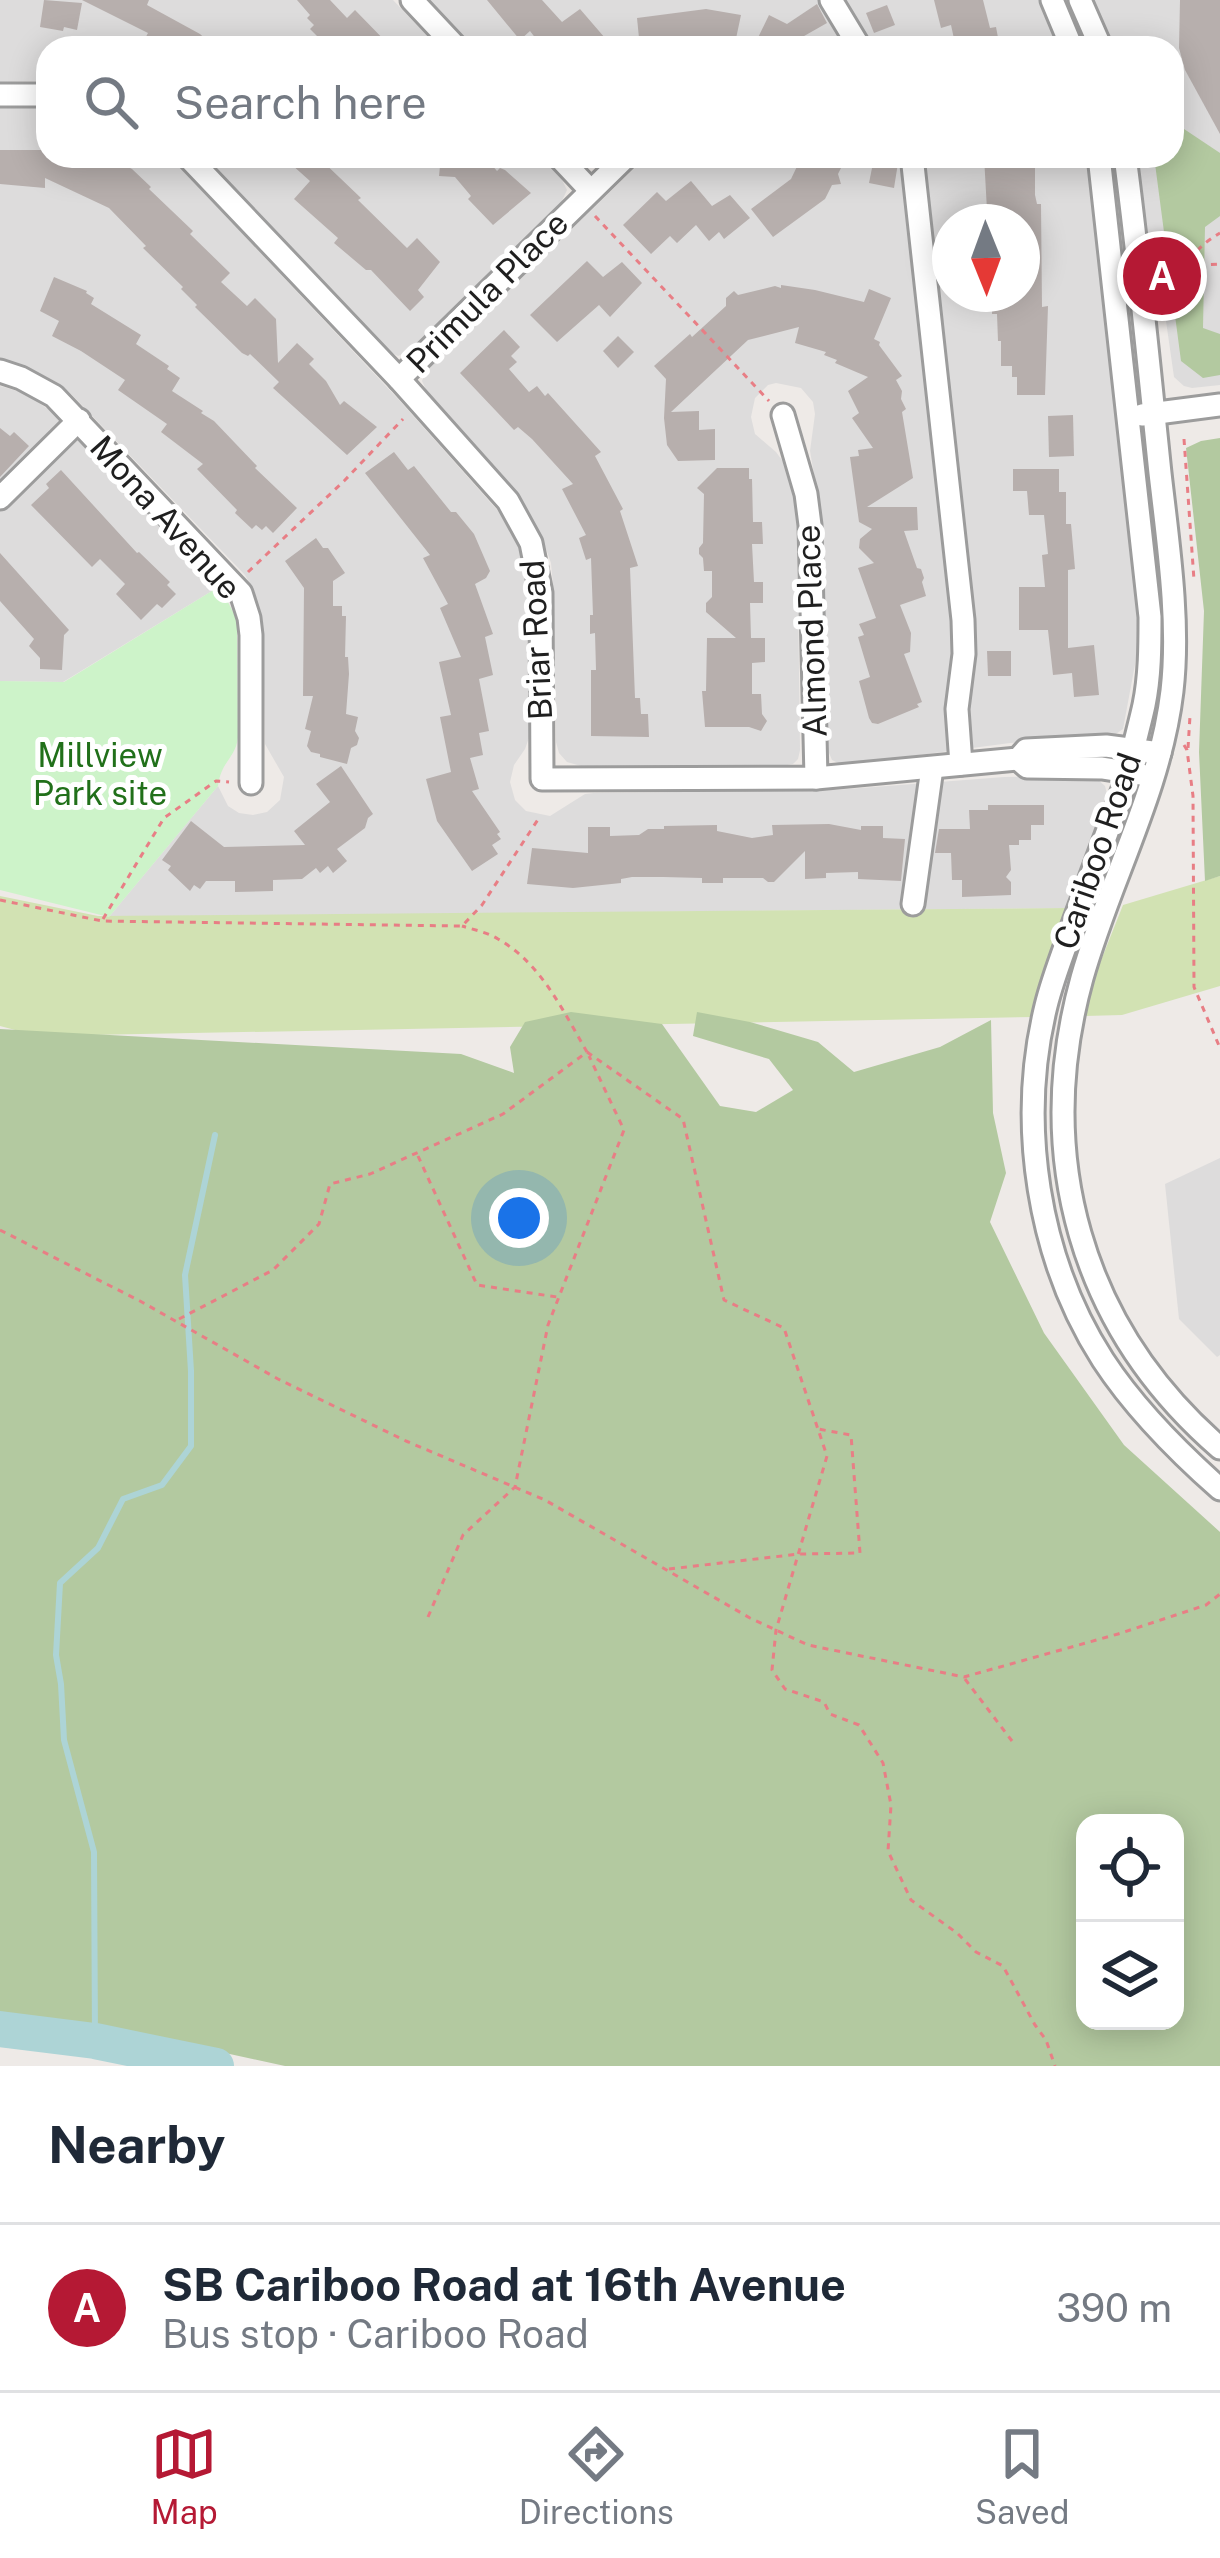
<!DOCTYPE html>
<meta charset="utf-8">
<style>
:root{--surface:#fff;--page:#f6f6f7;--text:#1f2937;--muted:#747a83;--line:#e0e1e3;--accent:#b51934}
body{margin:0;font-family:"Public Sans",sans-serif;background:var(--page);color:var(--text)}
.controls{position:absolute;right:36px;bottom:36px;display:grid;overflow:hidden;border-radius:24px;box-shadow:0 6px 30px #0003}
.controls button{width:108px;height:108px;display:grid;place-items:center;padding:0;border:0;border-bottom:3px solid var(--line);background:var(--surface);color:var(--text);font:60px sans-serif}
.compass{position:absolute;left:932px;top:204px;width:108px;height:108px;border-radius:50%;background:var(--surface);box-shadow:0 6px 30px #0003;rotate:179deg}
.you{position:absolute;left:519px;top:1218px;width:42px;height:42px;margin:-30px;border:9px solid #fff;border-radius:50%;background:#1a73e8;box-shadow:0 0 0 18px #1a73e833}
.badge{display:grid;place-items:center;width:78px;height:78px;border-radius:50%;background:var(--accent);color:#fff;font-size:39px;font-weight:700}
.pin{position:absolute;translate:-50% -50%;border:6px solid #fff;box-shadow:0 3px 12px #0006}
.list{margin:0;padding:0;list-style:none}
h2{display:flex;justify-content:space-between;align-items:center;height:156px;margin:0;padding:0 48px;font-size:51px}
h2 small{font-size:39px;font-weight:400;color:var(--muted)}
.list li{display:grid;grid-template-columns:78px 1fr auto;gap:36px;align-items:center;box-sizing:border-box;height:168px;padding:0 48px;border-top:3px solid var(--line)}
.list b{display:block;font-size:45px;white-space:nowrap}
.list p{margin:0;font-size:39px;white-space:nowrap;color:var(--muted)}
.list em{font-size:39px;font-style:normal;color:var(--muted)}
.icon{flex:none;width:66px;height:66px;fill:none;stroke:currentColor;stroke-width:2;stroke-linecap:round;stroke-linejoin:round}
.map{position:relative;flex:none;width:1220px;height:2066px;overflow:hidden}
.search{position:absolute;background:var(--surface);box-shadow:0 6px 30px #0003;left:36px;right:36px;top:36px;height:132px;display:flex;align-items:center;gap:30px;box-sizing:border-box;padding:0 42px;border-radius:36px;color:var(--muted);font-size:45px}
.sheet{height:324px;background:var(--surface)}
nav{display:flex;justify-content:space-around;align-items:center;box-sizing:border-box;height:168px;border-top:3px solid var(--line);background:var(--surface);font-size:33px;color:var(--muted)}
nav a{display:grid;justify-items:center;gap:6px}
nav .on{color:var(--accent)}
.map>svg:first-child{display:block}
.residential{fill:#dddcdc;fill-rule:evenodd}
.grass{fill:#d2e2b3}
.forest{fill:#b3c9a0;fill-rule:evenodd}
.park{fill:#cdf3c9}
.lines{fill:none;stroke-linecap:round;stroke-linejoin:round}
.stream{stroke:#add4d6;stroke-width:6}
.river{stroke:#add4d6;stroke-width:36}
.building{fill:#b7afad}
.minor-casing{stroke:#9c9c9c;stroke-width:27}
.path{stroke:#e87e85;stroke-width:3;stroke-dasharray:6 6;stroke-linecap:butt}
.minor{stroke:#fff;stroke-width:21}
.labels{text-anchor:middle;stroke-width:10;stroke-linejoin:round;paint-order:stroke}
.street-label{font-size:33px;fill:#1f1f1f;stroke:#fff}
.park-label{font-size:33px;fill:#21701a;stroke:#fff}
</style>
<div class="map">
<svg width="1220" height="2066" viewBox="0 0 1220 2066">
<rect width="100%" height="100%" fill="#eeeae7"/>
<g class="residential">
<path d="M0,0h393l46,48h-391v33l-48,1z"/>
<path d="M427,0h612l22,48h-588z"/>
<path d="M1094,0h126v385l-28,3 -8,-2 -10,-9 -13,-91 -13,-43 -11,-87h35v-108h-58z"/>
<path d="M48,106v50h121l231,245 99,111 19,34 10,43 2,146 -5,14 -11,16 -4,17 5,18 11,11 24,5 35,-22 9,-1 241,-3 169,-13 85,-1 7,2 9,8 4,16 -41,106 -959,9 109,-131 10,20 11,7 14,2 14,-3 13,-12 4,-23 -19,-33 -2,-122 -10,-33 -8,-14 -173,-180 -14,-12 -33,-17 -25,-6v-252z"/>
<path d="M204,156h337l19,20 7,14 -7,15 -150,146 -12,5 -10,-5z"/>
<path d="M647,156h63l12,8 12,3 13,-3 12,-8h329l51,450v37l-16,86 -13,9 -100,5 -159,21 -9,1 -10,-5 -5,-12 -4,-222 -13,-75 5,-37 -2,-12 -12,-14 -25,-5 -8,2 -13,13 -4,19 4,17 21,18 11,15 10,49 3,234 -2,9 -5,5 -11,2 -194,2 -21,-6 -8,-9 -3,-11 -2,-146 -3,-33 -6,-17 -25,-51 -92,-101 -6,-13 4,-10zM950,222h72v72h-72z"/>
<path d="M0,386l24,7 34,23 162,170 -157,96 -63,-1z"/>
<path d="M1220,1158v197l-3,2 -38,-38 -14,-135z"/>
</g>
<g class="grass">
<path d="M1220,876v110l-98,29 -37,1 13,-48 25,-63z"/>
<path d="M0,896l98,20 970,-8 -29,83 -5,26 -996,19 -38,-10z"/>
</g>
<g class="forest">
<path d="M1172,121l48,32v63l-15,11 -2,101 17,6v41l-17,3 -22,-17 -27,-205h18z"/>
<path d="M1220,438v438l-15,5 -6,-129 5,-141 -18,-163 15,-7z"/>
<path d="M571,1012l91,12 58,82 36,6 37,-22 -24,-31 -76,-23 4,-24 53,10 68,20 36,30 86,-25 51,-27 2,93 13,60 -16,49 54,111 80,112 96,87v534h-935l-110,-24 -175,-27v-986l461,25 53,19 -4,-26 15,-25zM1175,1823v198h-90v-198z"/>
</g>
<path class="park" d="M220,586l17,34 1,118c-3,21 -17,23 -20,48l-109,131 -109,-27v-209l64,1z"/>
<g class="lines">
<path class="stream" d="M95,2041l-1,-189 -30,-112 -3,-56 -5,-29 4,-72 38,-35 25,-49 39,-14 29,-39v-75l-6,-96 30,-140"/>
<path class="river" d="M0,2029l95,12 121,25"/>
</g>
<g class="building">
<path d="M44,0l38,3 -5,27 -13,-3 -1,4 -23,-4z"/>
<path d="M82,0h67l-2,5 53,29 15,14h-75l8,-15z"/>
<path d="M297,0h33l17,18 8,-8 37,38h-63l-19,-19 4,-4 -7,-7 3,-3z"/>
<path d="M487,0h55l20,22 18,-13 25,29 -14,10h-48l-13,-17 -10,9z"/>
<path d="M934,0h49l7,28 6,-1 4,21h-44l-5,-23 -10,3z"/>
<path d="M1180,0h40v134l-35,-64 -6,-22z"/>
<path d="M817,4l10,19 -44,25h-30l16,-33 18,9z"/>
<path d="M887,5l8,20 -21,8 -8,-20z"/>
<path d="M706,9l35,6 -7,33h-94l-3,-30z"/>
<path d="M0,150h48v6h58l26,13 19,18 -2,2 44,42 -3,3 40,39 -9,9 26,24 8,-8 21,21 2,44 19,-20 17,16 -5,5 17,17 14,24 4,-4 33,26 -30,28 -74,-67 6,-6 -29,-28 -2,2 -6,-3 -47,-46 2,-2 -16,-16 2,-2 -40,-39 3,-2 -37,-38 -64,-30v10l-45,-4z"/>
<path d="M282,156h35l44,42 -3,2 49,48 10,-10 23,24 -22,28 6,7 -14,14 -39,-41h-5l-32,-27 4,-5 -44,-39 16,-18z"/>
<path d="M441,156h43l13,15 3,-3 5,2 26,23 -38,32 -25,-26 3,-3 -16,-19 -16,-1z"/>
<path d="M802,156h45l-9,18 3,10 -9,1 -7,14 -52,38 -22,-28 40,-30z"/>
<path d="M984,156h51v39l2,9h4l1,103 6,-1 -3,89h-28v-18h-5v-11h-11v-25h-3l-1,-27h-5v-20h30v-72h-28v-12h-7z"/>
<path d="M874,158l24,5 -4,25 -25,-5z"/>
<path d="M691,181l21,25 18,-11 20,23 -26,21 -5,-7 -10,9 -13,-16 -19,18 -7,-7 -19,18 -28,-29 34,-33 9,9z"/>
<path d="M587,261l16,16 19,-15 20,21 -32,34 -11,-12 -42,37 -27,-27z"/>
<path d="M54,277l33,14 -1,2 8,5 -3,6 50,31 -5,9 33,22 -2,3 13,9 -8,13 31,20 -2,2 13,8 43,45 -2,2 42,40 -24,25 -7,-7 -4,4 -6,-5 -4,4 -17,-16 2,-3 -40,-41 6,-5 -42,-32 6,-8 -49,-34 7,-10 -44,-29 -29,-15 7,-15 -19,-10z"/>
<path d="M781,285l34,5 49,12 5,-13 22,9 -17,41 6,3 -1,3 23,31 -6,4 6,11 -1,8 5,10 -4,3 11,66 -46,29h50l1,23 -14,1 13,37 4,1 3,9 -2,4 4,14 -26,9 11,28 -1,19 -6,2 18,48 -5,2 2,3 -41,17 -6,-1 -3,-5 -10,-37 11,-4 -12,-40 6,-2 -5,-11 17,-6 -18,-50 16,-5 -15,-15 1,-9 12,-10 -13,-7 -9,-65 9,-1 -1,-6 15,-2 -21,-30 7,-5 -11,-22 20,-14 -33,-14 2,-3 -13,-5 2,-3 -31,-9 4,-16 -51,13 -77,72 28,-1v19l16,-1v31l-37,1 -11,-16 -3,-27 2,-39 -12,-13 36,-32 2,3 34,-31v-8l8,-7 4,4 37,-9 6,2z"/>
<path d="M504,330l16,17 -9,9 6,6 -8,7 20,23 8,-6 8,10 3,-3 53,59 -6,4 28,53 -3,2 18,55 -8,2 5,130h5l1,16h7l1,23 -58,-1v-66h5l-1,-37 -5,1v-19h3l-2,-57 -5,2 -7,-22 7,-3 -24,-46 11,-5 -41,-45 -14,-12 -4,3 -54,-57z"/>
<path d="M618,336l16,16 -16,16 -15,-17z"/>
<path d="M1073,415l1,41 -25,1 -1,-41z"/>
<path d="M0,428l10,8 4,-4 15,14 -29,31z"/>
<path d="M394,452l14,18 6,-4 37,46h5l18,22 16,37 -4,7 -11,6 18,50 -8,3 8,38 -14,4 10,52 -10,2 4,22 -13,3 9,31 -7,2 28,41 -3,2 4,5 -9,6 6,9 -26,17 -35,-50 -11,-42 25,-7 -11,-55 11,-2 -12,-53 22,-5 -21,-49 8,-4 -25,-46 7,-3 -65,-82z"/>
<path d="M717,468h32v11h3l1,43h9l1,22h-11l2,38h9v21h-13l1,35h14v24l-13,1v31h9l1,20 5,7 -6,10 -12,-4h-44l-3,-36h4l1,-53h29l-30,-26v-9l6,-6v-26h-8l-1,-13 -4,-4v-6l4,-5 1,-49 -7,-6z"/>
<path d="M1013,469h46v23h7v32h5l4,45 -7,1v78l26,-3 5,50 -25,2 -2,-24 -19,2 -5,-45h-29v-43h26l-3,-32 6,-1 -4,-39h-15l-2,-24h-14z"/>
<path d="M61,470l76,83 2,-1 31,30 -3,3 9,9 -14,14 -5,-4 -16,16 -25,-26 9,-10 -25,-25 -8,8 -61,-62 18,-17 -3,-4z"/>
<path d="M316,538l7,10h5l17,25 -12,8v25h9v10h4l-1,41h3l1,17 -3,40 12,3 -3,14 4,7 -2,7 -6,3 -4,16 -27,-7v-3l-9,-2 -4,-6 4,-15 -6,-2 8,-33h-10l1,-108 -19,-27z"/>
<path d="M0,553l69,77 -5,5 -2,35 -22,-1v-11l-11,-12 5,-7 -34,-38z"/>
<path d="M987,651h24v25h-23z"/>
<path d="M341,766l32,48 -5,4 -3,10 -28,21 10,12 -14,12 -5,-7 -8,7 -4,-5 -14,11 -29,1v11l-38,1v-11h-29l-6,8 -6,-4 -4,6 -22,-21 3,-4 -9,-6 29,-39 33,26 81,-2 -11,-14 36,-29 -14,-18z"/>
<path d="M988,805h56v20h-13v15h-12v5h-10l2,25 -5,7 5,5v13l-49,2v-17h-10l-1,-27h-16l4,-24h31l-1,-19h19z"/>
<path d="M829,824l32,6v-4h22v12l22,1 -4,42 -43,-2v-7l-32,1v5l-21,1v-28l-31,31h-6l-5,-4h-40v5h-21v-5l-39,-1h-31l-11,2v4l-48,5 -46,-4 5,-36 56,5v-26h22v9l29,-1 9,-6h16v-3l53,-1v6l35,7 21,-3 -1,-10z"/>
</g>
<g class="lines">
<g class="minor-casing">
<g id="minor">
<path d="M412,0l45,48"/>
<path d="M831,0l29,48"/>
<path d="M1052,0l20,48"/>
<path d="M1080,0l21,48"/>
<path d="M0,95h48"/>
<path d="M187,156l212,223 109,122 23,42 10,50 1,186 274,-1 202,-19 8,-9 80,-4 54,7"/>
<path d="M558,156l32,34"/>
<path d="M912,156l51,464 1,34 -7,55 4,55"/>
<path d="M1099,156l51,461c0,29 0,59 -6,88 -5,23 -12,45 -15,68 -18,49 -36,98 -54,146 -10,29 -22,58 -29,87 -29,118 -8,253 57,354 32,49 74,91 117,129"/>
<path d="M1125,156c14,106 24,211 35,317 8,70 20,149 12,218 -12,102 -63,190 -90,287 -49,177 -2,349 138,470"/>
<path d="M0,371l21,7 33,18 187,197 8,25 2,17v148"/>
<path d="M399,379l228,-223"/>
<path d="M783,415l23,79 4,31 6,253"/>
<path d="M1142,415l78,-10"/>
<path d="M0,498l79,-78"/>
<path d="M1018,759l9,8 75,1 38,6"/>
<path d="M913,904l19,-136"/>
</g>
</g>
<g class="path">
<path d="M595,216l174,185"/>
<path d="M1187,266l33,-2"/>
<path d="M1167,314l3,-1c14,-39 13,-58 50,-80"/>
<path d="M1184,439l10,141"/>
<path d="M248,572l97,-92 58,-61"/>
<path d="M1184,745l3,5 6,46 1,191 26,61"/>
<path d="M1188,748l2,-32"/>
<path d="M0,900l102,21 360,5 20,-21 57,-87"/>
<path d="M103,919l61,-101 52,-37 13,1"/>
<path d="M587,1052l96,67 41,181 60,28 43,128 -51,174 -4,40 13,19 39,13 6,12 29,11 24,38 8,42 -3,46 23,49 46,33 19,19 27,14 32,59 11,15 9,26"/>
<path d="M418,1156l59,129 80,12"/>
<path d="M0,1230l140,71 138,78 128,62 139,59 205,118 58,27 156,32 154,-43 88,-29 14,-11"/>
<path d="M179,1319l94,-49 46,-46 11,-40 40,-10 133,-60 84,-62c-24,-41 -46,-89 -89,-113 -11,-7 -24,-9 -36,-13"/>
<path d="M669,1569l130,-15 61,-1 -9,-118 -33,-6"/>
<path d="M428,1617l35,-82 52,-48 33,-162 76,-195 -35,-74"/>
<path d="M965,1679l47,62"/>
</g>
<use href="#minor" class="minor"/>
</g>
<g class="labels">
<g class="street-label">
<text transform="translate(487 292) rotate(-45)" y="12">Primula Place</text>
<text transform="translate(166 517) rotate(48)" y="12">Mona Avenue</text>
<text transform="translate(811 631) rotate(-92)" y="12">Almond Place</text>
<text transform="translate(536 640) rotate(-93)" y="12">Briar Road</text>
<text transform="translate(1097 851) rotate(-71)" y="12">Cariboo Road</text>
</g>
<g class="park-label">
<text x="100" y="767">Millview<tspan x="100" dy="38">Park site</tspan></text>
</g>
</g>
</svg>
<div class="controls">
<button><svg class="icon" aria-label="locate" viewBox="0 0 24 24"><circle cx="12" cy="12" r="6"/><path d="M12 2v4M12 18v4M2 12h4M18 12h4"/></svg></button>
<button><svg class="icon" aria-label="layers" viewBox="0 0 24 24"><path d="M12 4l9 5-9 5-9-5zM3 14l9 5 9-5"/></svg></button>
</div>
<svg class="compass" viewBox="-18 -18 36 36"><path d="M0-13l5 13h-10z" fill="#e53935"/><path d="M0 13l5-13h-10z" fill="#747a83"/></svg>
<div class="you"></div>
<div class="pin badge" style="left:1162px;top:276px">A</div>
<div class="search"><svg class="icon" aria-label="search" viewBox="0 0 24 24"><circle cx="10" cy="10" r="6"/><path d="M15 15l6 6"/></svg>Search here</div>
</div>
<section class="sheet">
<h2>Nearby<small></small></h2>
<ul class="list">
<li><span class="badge">A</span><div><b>SB Cariboo Road at 16th Avenue</b><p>Bus stop · Cariboo Road</p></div><em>390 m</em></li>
</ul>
</section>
<nav>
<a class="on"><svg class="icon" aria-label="map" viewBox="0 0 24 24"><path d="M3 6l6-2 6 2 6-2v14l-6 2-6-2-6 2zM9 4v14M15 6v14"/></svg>Map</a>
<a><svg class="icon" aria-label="directions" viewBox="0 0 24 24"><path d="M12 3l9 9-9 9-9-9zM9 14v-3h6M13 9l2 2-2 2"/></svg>Directions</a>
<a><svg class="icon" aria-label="saved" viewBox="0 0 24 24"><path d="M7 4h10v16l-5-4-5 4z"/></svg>Saved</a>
</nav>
